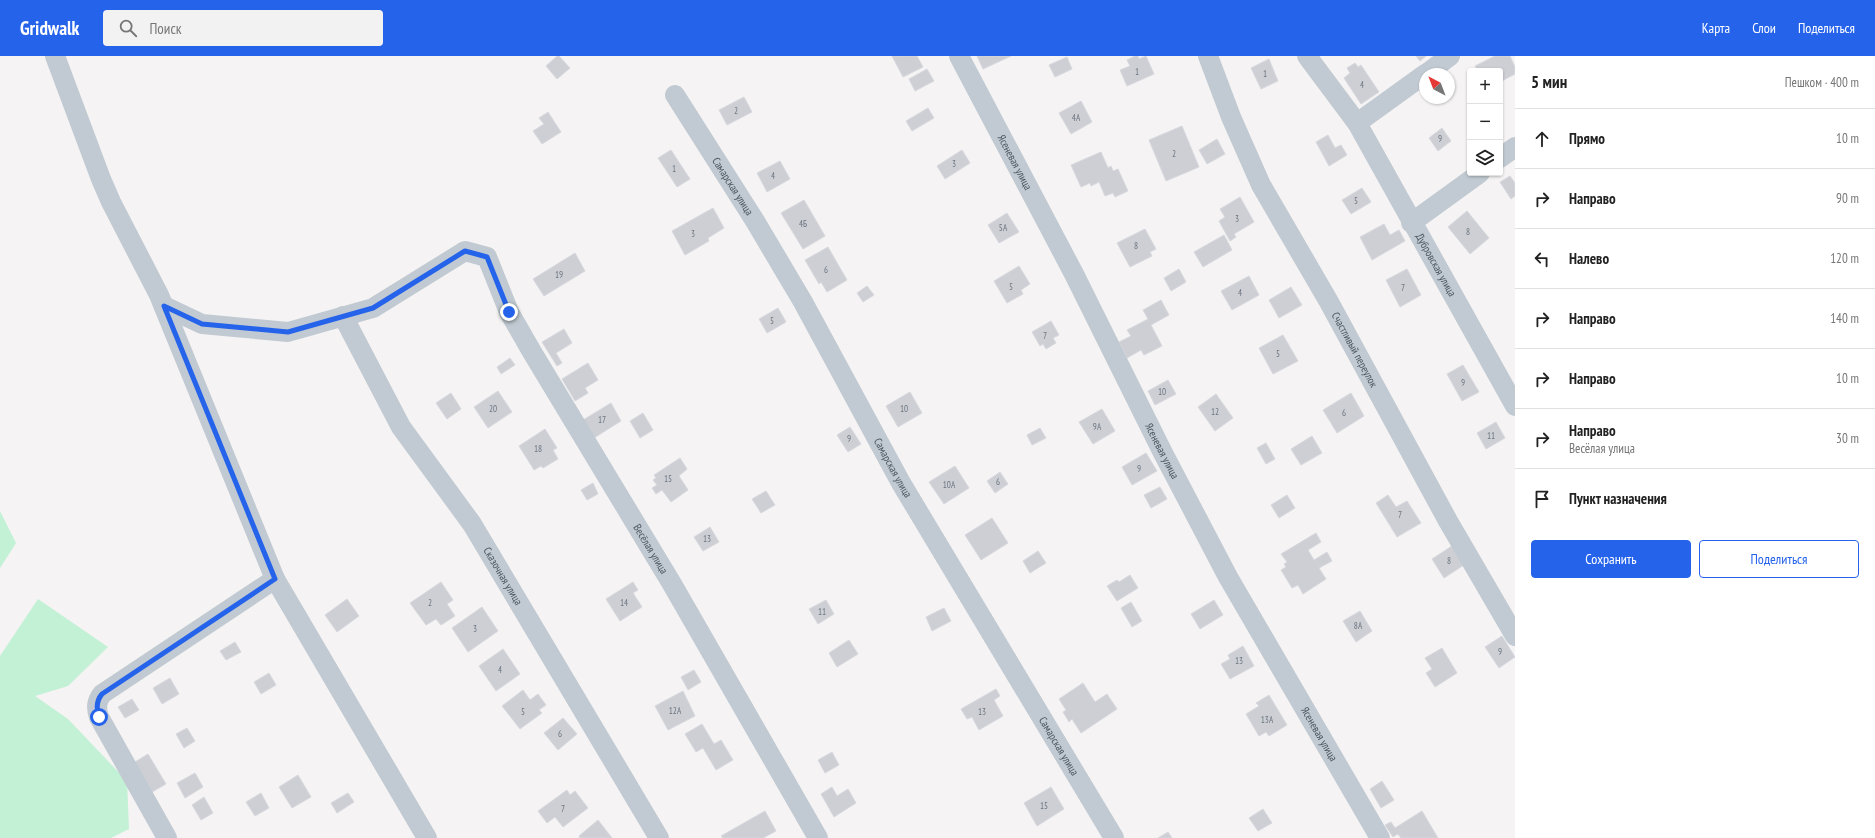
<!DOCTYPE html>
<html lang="ru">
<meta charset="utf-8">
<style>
:root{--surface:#fff;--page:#f2f2f2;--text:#222;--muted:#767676;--line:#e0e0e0;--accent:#2563eb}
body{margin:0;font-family:"PT Sans Narrow",sans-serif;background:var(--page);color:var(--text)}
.controls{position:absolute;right:12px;top:12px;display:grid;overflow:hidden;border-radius:4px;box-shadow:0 1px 3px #0004}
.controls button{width:36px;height:36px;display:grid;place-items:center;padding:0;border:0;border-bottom:1px solid var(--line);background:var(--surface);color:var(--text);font:20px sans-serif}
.compass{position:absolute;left:1419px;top:12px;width:36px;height:36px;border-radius:50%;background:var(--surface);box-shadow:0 1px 3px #0004;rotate:318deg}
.stop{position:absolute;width:12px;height:12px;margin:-9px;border:3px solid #2563eb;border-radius:50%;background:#fff}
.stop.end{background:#2563eb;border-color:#fff;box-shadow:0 1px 4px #0008}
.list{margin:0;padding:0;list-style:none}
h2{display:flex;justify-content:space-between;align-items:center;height:52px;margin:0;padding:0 16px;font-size:17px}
h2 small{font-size:13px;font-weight:400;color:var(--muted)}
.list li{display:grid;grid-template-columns:26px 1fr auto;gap:12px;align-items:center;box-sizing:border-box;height:60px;padding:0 16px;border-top:1px solid var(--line)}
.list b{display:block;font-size:15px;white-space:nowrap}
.list p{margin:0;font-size:13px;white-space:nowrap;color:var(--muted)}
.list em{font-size:13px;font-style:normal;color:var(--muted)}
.actions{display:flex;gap:8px;padding:12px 16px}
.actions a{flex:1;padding:9px 0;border:1px solid var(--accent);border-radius:4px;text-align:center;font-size:14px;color:var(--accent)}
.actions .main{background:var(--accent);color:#fff}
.icon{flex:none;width:22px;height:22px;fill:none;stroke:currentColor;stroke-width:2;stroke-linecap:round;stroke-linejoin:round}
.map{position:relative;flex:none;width:1515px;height:782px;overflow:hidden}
header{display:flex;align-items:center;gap:24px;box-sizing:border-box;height:56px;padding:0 20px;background:var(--accent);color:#fff}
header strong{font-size:19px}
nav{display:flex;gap:22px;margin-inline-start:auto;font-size:14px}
.search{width:280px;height:36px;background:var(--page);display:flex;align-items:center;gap:10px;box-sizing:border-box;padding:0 14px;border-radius:4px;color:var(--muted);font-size:15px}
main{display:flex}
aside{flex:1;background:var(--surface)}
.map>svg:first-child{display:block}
.green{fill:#c3f1d5}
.building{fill:#cdcfd5;stroke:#d7d9de}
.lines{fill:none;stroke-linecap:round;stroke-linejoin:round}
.minor{stroke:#c1cad2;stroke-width:20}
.route{stroke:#2563eb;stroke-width:5}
.labels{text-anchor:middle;stroke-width:3;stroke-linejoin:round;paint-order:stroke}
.number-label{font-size:9px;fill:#6b747e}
.street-label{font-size:11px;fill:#4a5661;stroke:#fff}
</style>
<header>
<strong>Gridwalk</strong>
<div class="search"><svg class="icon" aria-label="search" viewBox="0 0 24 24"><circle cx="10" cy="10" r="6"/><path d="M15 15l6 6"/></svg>Поиск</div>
<nav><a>Карта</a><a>Слои</a><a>Поделиться</a></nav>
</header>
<main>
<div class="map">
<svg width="1515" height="782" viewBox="0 0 1515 782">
<rect width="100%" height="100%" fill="#f5f3f3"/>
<g class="green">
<path d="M0,455l16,32 -16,25z"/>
<path d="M38,543l70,48 -40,39 -33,10 33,23 59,62 2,48 -18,9h-111v-182z"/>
</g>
<g class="building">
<path d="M557,0h2l11,12 -13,11 -11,-13z"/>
<path d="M892,0h25l6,11 -20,10z"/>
<path d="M977,0h34l-28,13z"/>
<path d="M1135,0h3l1,3 7,-3 8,18 -27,12 -7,-16 10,-4 -3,-6z"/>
<path d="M1416,0h10l-6,5z"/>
<path d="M1495,0h15l5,11v7l-15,8v-11h-22l-3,-5z"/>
<path d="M1067,1l5,12 -17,8 -6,-12z"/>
<path d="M1269,3l9,22 -17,8 -10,-21z"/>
<path d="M1355,7l3,4 3,-2 18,27 -18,12 -17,-26 6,-5 -3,-5z"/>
<path d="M927,13l7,12 -19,10 -6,-12z"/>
<path d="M744,41l8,15 -25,13 -8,-15z"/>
<path d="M1081,45l11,21 -21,12 -12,-21z"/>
<path d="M928,52l6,10 -22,13 -6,-10z"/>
<path d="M548,56l13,20 -19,12 -9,-13 11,-7 -5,-6z"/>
<path d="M1182,70l17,41 -33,14 -17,-41z"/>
<path d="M1442,72l9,13 -13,10 -9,-13z"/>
<path d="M1328,79l7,13 6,-3 6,10 -18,11 -13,-24z"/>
<path d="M1217,83l8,15 -18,10 -8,-14z"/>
<path d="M671,94l19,29 -13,8 -19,-29z"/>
<path d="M962,94l8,13 -25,16 -8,-13z"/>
<path d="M1101,96l7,16 3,-2 2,5 5,-2 10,22 -13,6 -2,-4 -8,3 -6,-14 -8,4 -1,-3 -9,4 -10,-22z"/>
<path d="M780,105l10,18 -23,13 -10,-19z"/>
<path d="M1510,120l5,7v13l-4,3 -11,-17z"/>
<path d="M1362,132l9,14 -20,12 -9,-14z"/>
<path d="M1240,141l14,25 -20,12 2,3 -6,4 -11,-20 6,-4 -5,-8z"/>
<path d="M804,144l21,36 -22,13 -22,-36z"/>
<path d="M713,152l11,20 -16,10 1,3 -24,14 -13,-24z"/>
<path d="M1467,155l22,27 -19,16 -22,-27z"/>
<path d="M1007,157l12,19 -20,11 -11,-18z"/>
<path d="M1384,168l6,11 9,-5 6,11 -33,19 -12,-23z"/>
<path d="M1145,173l11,20 -6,3 2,4 -22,11 -13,-24z"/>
<path d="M1224,179l8,15 -29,17 -9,-15z"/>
<path d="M828,191l19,33 -20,12 -6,-10 -2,2 -14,-24z"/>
<path d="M575,197l10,18 -41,25 -11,-17z"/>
<path d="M1019,210l11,18 -9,6 2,4 -16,9 -13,-22z"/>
<path d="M1179,213l7,13 -15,9 -7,-13z"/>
<path d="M1407,213l14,26 -21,12 -14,-27z"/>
<path d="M1249,220l10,19 -27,15 -11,-19z"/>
<path d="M867,230l7,9 -11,7 -6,-9z"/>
<path d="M1291,231l11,18 -23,13 -10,-18z"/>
<path d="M1161,244l8,15 -18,10 11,21 -18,9 -3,-5 -14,8 -8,-16 12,-6 -4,-6 21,-11 -5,-9z"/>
<path d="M778,252l8,14 -19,11 -8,-14z"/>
<path d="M1051,265l8,14 -6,3 3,5 -10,6 -3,-5 -3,2 -8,-14z"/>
<path d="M564,273l8,14 -16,10 6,10 -5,3 -15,-24z"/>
<path d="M1283,279l15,26 -25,13 -14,-26z"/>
<path d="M510,302l5,7 -14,9 -4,-7z"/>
<path d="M588,307l10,17 -13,8 3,5 -13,8 -13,-22z"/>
<path d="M1463,309l16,27 -17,9 -15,-27z"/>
<path d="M1168,324l8,14 -21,11 -7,-14z"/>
<path d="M498,335l14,21 -24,16 -14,-21z"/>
<path d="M910,336l12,21 -24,14 -12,-21z"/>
<path d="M451,337l10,16 -14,10 -11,-16z"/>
<path d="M1351,337l13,23 -27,17 -14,-23z"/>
<path d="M1216,338l17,24 -18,13 -17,-24z"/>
<path d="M611,347l10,18 -27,17 -11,-18z"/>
<path d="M1102,353l13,22 -22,13 -14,-22z"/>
<path d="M643,357l10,17 -13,8 -10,-17z"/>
<path d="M1496,366l9,16 -19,11 -9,-16z"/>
<path d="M850,371l11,17 -13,8 -11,-17z"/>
<path d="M1040,372l6,10 -14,7 -5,-10z"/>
<path d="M545,373l12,19 -4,2 5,9 -15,9 -2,-2 -7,4 -15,-24z"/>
<path d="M1312,380l10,17 -21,12 -10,-16z"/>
<path d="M1266,387l9,16 -9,5 -9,-16z"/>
<path d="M1146,397l11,18 -25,14 -10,-18z"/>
<path d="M680,402l7,11 -8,7 9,14 -17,12 -9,-12 -6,4 -4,-6 5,-3 -4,-5 3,-2 -2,-3z"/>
<path d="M955,410l14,22 -25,16 -15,-22z"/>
<path d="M1000,416l8,12 -13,9 -8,-12z"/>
<path d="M593,427l5,11 -11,6 -6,-10z"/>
<path d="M1160,431l7,12 -16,9 -7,-13z"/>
<path d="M766,435l9,14 -14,8 -9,-14z"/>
<path d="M1287,439l8,13 -16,10 -8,-13z"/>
<path d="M1388,439l8,12 11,-6 14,22 -24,14 -21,-34z"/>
<path d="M992,462l16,25 -27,17 -16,-25z"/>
<path d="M710,471l9,15 -16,9 -9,-14z"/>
<path d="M1316,477l5,9 -13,8 6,10 13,-8 5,9 -13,7 7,11 -23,15 -5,-9 -6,3 -11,-18 5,-3 -2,-3 3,-2 -6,-8z"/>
<path d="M1455,488l12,19 -23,15 -12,-19z"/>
<path d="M1038,495l8,12 -16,10 -7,-12z"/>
<path d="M1130,519l8,13 -21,13 -10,-15 10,-6 2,2z"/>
<path d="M441,526l12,18 -6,4 8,12 -14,9 -5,-6 -10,6 -16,-22z"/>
<path d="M633,526l5,8 -5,3 9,14 -22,14 -14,-22z"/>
<path d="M347,543l12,17 -22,16 -12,-17z"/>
<path d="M826,544l8,14 -16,10 -9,-15z"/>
<path d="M1214,544l9,15 -23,14 -9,-15z"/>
<path d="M1131,546l11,19 -10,6 -11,-19z"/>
<path d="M482,551l16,24 -30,21 -16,-24z"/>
<path d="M944,552l7,13 -19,10 -6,-14z"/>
<path d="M1360,555l12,20 -16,11 -13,-21z"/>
<path d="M1502,580l13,21 -16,11 -14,-21z"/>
<path d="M849,584l9,14 -21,13 -8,-14z"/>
<path d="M235,586l6,10 -15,8 -6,-9z"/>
<path d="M1243,590l11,20 -24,13 -9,-15 9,-5 -2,-4z"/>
<path d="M1442,592l15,25 -22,14 -9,-14 6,-4 -7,-11z"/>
<path d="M503,593l17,25 -24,17 -17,-25z"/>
<path d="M694,614l7,12 -13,8 -7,-13z"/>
<path d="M269,617l7,12 -15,9 -7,-12z"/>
<path d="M170,622l9,16 -17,10 -9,-16z"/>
<path d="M1083,627l12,19 12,-8 10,15 -36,24 -9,-14 -3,3 -6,-10 3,-2 -7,-11z"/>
<path d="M996,633l4,7 -6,4 9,16 -24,14 -7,-13 -5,2 -6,-10z"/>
<path d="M523,634l7,10 8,-6 8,11 -7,5 3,3 -22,16 -18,-23z"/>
<path d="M683,635l12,25 -27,14 -13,-24z"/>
<path d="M1269,639l18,30 -18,11 -3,-4 -7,4 -13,-22 13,-8 -3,-3z"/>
<path d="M132,643l7,11 -14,8 -7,-11z"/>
<path d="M563,662l14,16 -19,16 -14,-17z"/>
<path d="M702,668l12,20 7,-4 12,20 -17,10 -13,-22 -7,4 -11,-18z"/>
<path d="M187,672l8,13 -11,7 -8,-14z"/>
<path d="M832,696l7,13 -14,8 -7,-13z"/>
<path d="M148,698l18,30 -14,8 -17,-30z"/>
<path d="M195,717l8,14 -18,11 -8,-15z"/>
<path d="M298,719l13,22 -19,11 -13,-21z"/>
<path d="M1382,725l12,19 -13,8 -11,-19z"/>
<path d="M832,731l5,9 11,-7 8,14 -22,14 -13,-23z"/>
<path d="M1051,731l13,22 -27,17 -13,-23z"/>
<path d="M567,734l3,5 5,-4 13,17 -25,19 -8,-10 -8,6 -9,-12z"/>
<path d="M261,737l8,15 -14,8 -9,-14z"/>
<path d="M348,737l6,9 -17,11 -6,-10z"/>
<path d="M204,741l9,16 -12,7 -9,-15z"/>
<path d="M1263,753l9,14 -14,8 -9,-13z"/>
<path d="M765,755l11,20 -13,7h-40l-2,-2z"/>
<path d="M1422,755l16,27h-37l-3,-4 -5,3 -8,-12 6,-3 4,6z"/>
<path d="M598,764l14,18h-32l-1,-2z"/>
<path d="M1168,776l4,6h-14z"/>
</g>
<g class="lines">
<g class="minor">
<path d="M55,0l46,123 10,23 48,93 116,284 152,259"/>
<path id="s1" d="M959,0l115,218 89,179 65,124 152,261"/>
<path id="s2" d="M1208,0l23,61 30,68 68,117 119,219 67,115"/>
<path id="s3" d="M1307,0l50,67 158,283"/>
<path d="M1426,18l24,-18"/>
<path id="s4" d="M675,39l80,126 48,81 98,181 213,355"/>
<path d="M1357,67l68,-49"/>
<path d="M1500,102l15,-11"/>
<path d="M1411,167l69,-50"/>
<path id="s5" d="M164,250l38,18 86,8 85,-24 92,-57 22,6 22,55 23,40 140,232 146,254"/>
<path id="s6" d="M343,260l58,111 71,97 187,314"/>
<path d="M167,782l-68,-121c-3,-9 -3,-15 3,-23l173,-115"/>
</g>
</g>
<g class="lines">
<path class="route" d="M99,661c-3,-9 -3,-16 3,-23l173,-115 -111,-273 38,18 86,8 85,-24 92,-57 22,6 22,55"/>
</g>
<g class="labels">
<g class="number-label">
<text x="1137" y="19">1</text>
<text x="1265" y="21">1</text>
<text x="1362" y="32">4</text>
<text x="736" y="58">2</text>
<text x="1076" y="65">4А</text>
<text x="1440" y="86">9</text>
<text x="1174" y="101">2</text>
<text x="954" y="111">3</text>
<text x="674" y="116">1</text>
<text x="773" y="123">4</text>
<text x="1356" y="148">5</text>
<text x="1237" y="166">3</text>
<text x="803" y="171">4Б</text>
<text x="1003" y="175">5А</text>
<text x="1468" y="179">8</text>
<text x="693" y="181">3</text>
<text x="1136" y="193">8</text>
<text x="826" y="217">6</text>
<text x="559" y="222">19</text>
<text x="1011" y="234">5</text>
<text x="1403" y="235">7</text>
<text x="1240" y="240">4</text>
<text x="772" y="268">5</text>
<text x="1045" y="283">7</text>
<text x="1278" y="301">5</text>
<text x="1463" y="330">9</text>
<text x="1162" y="339">10</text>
<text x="493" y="356">20</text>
<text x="904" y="356">10</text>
<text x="1215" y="359">12</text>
<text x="1344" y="360">6</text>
<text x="602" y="367">17</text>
<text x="1097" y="374">9А</text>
<text x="1491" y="383">11</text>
<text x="849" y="386">9</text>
<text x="538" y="396">18</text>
<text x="1139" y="416">9</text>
<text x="668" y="426">15</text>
<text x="998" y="429">6</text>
<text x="949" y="432">10А</text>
<text x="1400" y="462">7</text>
<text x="707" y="486">13</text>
<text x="1449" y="508">8</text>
<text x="430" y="550">2</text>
<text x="624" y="550">14</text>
<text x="822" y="559">11</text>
<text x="1358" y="573">8А</text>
<text x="475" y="576">3</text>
<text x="1500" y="599">9</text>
<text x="1239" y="608">13</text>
<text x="500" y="617">4</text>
<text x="675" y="658">12А</text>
<text x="523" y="659">5</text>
<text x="982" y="659">13</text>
<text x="1267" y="667">13А</text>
<text x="560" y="681">6</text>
<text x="1044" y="753">15</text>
<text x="563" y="756">7</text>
</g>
<g class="street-label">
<text dy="4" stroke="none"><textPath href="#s1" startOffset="120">Ясеневая улица</textPath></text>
<text dy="4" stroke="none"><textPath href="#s4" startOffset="108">Самарская улица</textPath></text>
<text dy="4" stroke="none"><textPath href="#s3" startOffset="246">Дубровская улица</textPath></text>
<text dy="4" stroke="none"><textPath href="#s2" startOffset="329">Счастливый переулок</textPath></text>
<text dy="4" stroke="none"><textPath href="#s1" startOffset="444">Ясеневая улица</textPath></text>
<text dy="4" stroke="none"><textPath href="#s4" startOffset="432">Самарская улица</textPath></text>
<text dy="4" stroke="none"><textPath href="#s5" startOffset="683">Весёлая улица</textPath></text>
<text dy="4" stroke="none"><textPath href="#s6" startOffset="306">Сказочная улица</textPath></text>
<text dy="4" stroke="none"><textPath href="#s1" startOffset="768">Ясеневая улица</textPath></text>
<text dy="4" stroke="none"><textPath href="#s4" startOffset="756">Самарская улица</textPath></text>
</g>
</g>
</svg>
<div class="controls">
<button>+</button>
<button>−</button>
<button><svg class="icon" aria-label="layers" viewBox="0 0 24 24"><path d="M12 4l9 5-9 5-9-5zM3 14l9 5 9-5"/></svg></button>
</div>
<svg class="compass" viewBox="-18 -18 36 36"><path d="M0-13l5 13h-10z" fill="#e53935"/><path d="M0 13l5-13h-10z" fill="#767676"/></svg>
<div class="stop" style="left:99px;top:661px"></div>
<div class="stop end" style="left:509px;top:256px"></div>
</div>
<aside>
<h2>5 мин<small>Пешком · 400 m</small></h2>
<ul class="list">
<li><svg class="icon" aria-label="ahead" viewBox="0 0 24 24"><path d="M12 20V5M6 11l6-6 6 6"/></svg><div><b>Прямо</b></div><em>10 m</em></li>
<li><svg class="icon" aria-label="right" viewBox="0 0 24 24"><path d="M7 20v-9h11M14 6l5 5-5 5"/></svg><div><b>Направо</b></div><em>90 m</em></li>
<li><svg class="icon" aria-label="left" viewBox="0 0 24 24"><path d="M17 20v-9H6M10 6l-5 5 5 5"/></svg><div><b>Налево</b></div><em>120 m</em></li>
<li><svg class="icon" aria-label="right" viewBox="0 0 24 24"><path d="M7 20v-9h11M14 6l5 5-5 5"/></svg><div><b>Направо</b></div><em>140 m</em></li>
<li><svg class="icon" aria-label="right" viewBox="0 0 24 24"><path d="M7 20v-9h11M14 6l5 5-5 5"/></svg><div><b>Направо</b></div><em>10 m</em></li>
<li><svg class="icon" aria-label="right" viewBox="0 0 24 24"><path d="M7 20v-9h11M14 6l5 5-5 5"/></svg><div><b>Направо</b><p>Весёлая улица</p></div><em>30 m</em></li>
<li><svg class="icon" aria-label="arrive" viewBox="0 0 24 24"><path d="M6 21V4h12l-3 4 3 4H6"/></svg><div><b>Пункт назначения</b></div></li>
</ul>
<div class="actions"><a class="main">Сохранить</a><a>Поделиться</a></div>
</aside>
</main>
